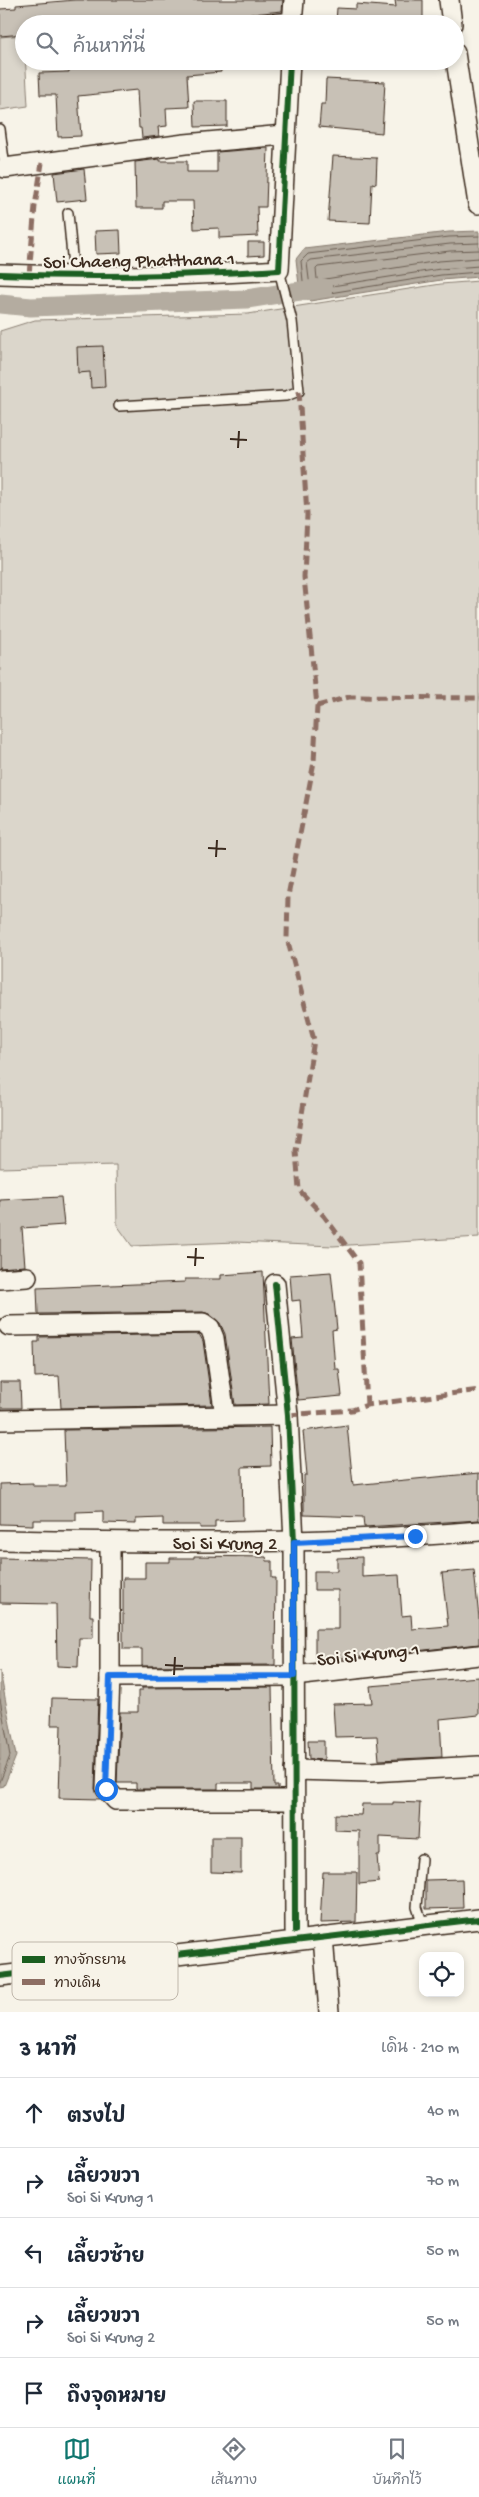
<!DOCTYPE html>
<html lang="th">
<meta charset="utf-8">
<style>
:root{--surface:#fff;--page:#f2f2f3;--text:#1f2937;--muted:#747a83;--line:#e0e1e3;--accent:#0f766e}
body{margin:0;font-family:"Gochi Hand","Playpen Sans Thai",sans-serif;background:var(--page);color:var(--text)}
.controls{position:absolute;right:15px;bottom:15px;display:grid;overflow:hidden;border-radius:10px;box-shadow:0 2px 8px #0003}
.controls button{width:45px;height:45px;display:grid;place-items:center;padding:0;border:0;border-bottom:1px solid var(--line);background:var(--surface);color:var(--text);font:25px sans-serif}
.stop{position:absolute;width:15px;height:15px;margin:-11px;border:4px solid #1a73e8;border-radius:50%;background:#fff}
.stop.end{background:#1a73e8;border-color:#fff;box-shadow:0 1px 5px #0008}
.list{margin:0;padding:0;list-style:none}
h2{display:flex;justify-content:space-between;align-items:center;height:65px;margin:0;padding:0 20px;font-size:21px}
h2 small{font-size:16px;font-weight:400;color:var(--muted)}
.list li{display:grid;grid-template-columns:32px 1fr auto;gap:15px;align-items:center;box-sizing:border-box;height:70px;padding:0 20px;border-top:1px solid var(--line)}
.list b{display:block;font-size:19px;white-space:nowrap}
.list p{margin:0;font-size:16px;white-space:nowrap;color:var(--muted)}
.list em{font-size:16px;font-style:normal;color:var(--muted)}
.icon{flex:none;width:28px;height:28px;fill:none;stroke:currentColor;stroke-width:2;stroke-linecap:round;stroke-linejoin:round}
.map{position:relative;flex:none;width:479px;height:2012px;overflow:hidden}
.search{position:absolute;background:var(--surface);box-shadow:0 2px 8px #0003;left:15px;right:15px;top:15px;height:55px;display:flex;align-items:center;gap:12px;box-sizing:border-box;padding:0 18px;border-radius:28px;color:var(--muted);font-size:19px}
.sheet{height:415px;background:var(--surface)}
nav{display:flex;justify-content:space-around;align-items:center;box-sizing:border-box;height:70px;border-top:1px solid var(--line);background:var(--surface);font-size:14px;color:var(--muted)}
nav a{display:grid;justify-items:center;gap:2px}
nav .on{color:var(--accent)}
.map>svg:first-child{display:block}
.green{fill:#dbd6cb;stroke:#8b8074}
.water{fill:#b4aca0;stroke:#84786c}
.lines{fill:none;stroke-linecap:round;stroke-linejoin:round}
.shore{stroke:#6b5e52;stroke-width:1}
.canal{stroke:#b4aca0;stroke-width:19}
.building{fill:#c8c1b6;stroke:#3b2a1e}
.service-casing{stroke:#3b2a1e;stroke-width:12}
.minor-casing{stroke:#3b2a1e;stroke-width:22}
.service{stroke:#f7f3e8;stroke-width:9}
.minor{stroke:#f7f3e8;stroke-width:19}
.quiet{stroke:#8d6e63;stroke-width:5;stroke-dasharray:10 5;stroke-linecap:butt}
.cycleway-casing{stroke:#f7f3e8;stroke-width:9}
.cycleway{stroke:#1b5e20;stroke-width:6}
.route{stroke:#1a73e8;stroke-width:6}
.ticks{fill:none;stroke:#3b2a1e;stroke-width:2}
.labels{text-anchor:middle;stroke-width:4;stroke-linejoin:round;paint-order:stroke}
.street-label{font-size:19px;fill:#3b2a1e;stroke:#f7f3e8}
.key{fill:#f7f3e8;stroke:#bfb7ab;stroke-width:1}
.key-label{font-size:14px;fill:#3b2a1e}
</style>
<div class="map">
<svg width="479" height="2012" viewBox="0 0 479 2012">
<rect width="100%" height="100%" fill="#f7f3e8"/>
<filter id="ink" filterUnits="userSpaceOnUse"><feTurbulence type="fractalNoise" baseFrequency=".02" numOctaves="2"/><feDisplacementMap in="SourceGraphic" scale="10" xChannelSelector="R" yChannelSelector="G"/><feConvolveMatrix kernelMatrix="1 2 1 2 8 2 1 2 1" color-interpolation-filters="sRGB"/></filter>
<g filter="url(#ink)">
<g class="green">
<path d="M24,35l4,71 -28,4v-73z"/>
<path d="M479,281v956l-146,9 -97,-4 -104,4 -15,-21 -1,-60 -116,3v-837l35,-11 213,-6 193,-30z"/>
</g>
<g class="water">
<path d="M479,231v46l-38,3 -131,21 -10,-7 -4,-35 8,-10 145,-17z"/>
<path d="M0,1671l16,85 -12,30 -4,1z"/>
</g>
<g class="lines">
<g class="shore">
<path d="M479,236l-30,1 -141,17 -7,7 3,30 7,5 130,-21 38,-3"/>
<path d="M479,243l-29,1 -139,16 -4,3 3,24 3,2 127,-20 39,-3"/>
<path d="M479,250l-29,1 -132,16 -2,2 1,10 2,1 120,-19 40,-3"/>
<path d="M0,1699l10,57 -10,26"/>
</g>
<g class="canal">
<path d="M293,292l31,-4"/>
<path d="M0,304l31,3 216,-8 31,-5"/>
</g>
</g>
<g class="building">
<path d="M75,0h208l-1,11 -126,13h-132v10l-24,2v-27l16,-1v-3z"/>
<path d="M395,0h28v24l-87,-2 1,-14 19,1v-5l40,3z"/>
<path d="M69,61h151l1,11 -34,3 2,32 -23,1 1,18 -9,1 1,9 -17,2 -1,-10h-2l-2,-38 -59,6 3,40 -23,1 -2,-42h-16l-1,-22 30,-1z"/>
<path d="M326,79l59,3 -3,51 -63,-6 2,-23h4z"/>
<path d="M194,101h33v25l-32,1z"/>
<path d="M268,148l-2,59h-9l1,29 -39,2v-10l-25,1 -1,-28h-31v7h-26l-1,-46 25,-3v2h27v11h30v-20z"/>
<path d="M333,156l44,2 -1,26 -4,-1 -2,40 -42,-2z"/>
<path d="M84,169l3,30 -30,3 -3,-29z"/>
<path d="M120,230l1,23 -25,1 -1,-23z"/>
<path d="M248,242h16v13l-16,1z"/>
<path d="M103,346l2,41 -14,1 -1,-16 -12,1 -1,-26z"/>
<path d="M61,1197l3,28 -42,3 3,38 -25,2v-68z"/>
<path d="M263,1272l6,132 -34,1 -10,-71 -5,-11 -11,-9 -6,-2 -165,2 -1,-26 148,-6v-3h36v-4z"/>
<path d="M331,1272l6,57 -5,1 3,39h4l3,27 -44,4 -6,-61 11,-1 -3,-38 -8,1 -2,-26z"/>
<path d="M199,1334l4,7 9,64 -151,3 -2,-32 -24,1 -1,-35h5v-5z"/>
<path d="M0,1382h20l1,26h-21z"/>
<path d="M347,1425l6,60 126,-12v47l-115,7 -1,-10 -59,-2v-40h3l-4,-44z"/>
<path d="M270,1427l1,39 -29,1 1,53 -28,1v7h-15v-3h-37v-7l-27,1v5l-33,-1v-12l-27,1v8h-43v5l-33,-1v-40l33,-1v3h33l-2,-56z"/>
<path d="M194,1556l72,1 1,4h5v17h4l-1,87 -133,1v-17h-19v-71h22v-16h25v-4h24z"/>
<path d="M362,1557v20l37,-2 3,41 9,-1 1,14 36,-3 -6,-53 32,-3 5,48v26l-126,14h-38v-29h23v-39h-24v-19h23v-13z"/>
<path d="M0,1558l91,2 -1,56h3v22h-14l-1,29 -21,-1 -1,-62 -56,-1z"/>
<path d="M479,1677v38l-39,4 2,38 -63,3 -2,-24 -42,1 -2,-33 39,-1 -2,-17z"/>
<path d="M272,1687l2,99h4v3h-25v-6h-35v6h-82v-6h-19l3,-71h18v-21h4v-3z"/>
<path d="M52,1698l46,1 -3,90 5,10 -41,-1 2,-73h-10z"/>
<path d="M308,1741h16v19l-15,-1z"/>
<path d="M393,1802l27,1 -2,36 -38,-2v18h-3l2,27 -20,2v-53l-24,-1v-16l26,1 1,-11h31z"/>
<path d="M211,1837h30v36l-30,-1z"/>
<path d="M323,1872h34l-1,50 -36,1z"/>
<path d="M462,1879l1,29 -37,1v-29z"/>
</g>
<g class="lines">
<g class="service-casing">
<g id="service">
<path d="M221,24l72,-7"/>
<path d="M0,129l5,39h-2"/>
<path d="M68,213l6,64"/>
<path d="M119,406l167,-10 13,-5 -7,-70 -13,-51"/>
<path d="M421,1859l-4,48 6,18"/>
</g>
</g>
<g class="minor-casing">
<g id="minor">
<path d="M449,0l3,24"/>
<path d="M292,24l2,-24"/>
<path d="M455,53l23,151"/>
<path d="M5,168l180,-24 99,-9"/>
<path d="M0,274c95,4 184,2 279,-4l11,-209"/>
<path d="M0,1279l27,-2"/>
<path d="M275,1284l13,131 6,127 1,389"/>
<path d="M9,1326l194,-3 7,5 4,10 11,78"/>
<path d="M0,1420l288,-5"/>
<path d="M0,1540c160,3 320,5 479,-9"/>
<path d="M110,1542v135l-4,112 10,11h178"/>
<path d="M110,1677l184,-1 185,-21"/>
<path d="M294,1770l76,2 109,-6"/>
<path d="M323,1937l6,75"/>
<path d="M0,1976l479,-57"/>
</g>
</g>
<use href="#service" class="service"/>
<use href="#minor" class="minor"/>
<g class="quiet">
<path d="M29,275l6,-69 7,-43"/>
<path d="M299,391l8,124 -3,62 13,129 -3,56 -26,134 -1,42 27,102 -18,111 3,39 25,26 35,47 8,142"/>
<path d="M317,706l32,-9 130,1"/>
<path d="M288,1415l64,-5 15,-5 112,-15"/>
</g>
<g class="cycleway-casing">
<g id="cycleway">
<path d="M0,274c95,4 184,2 279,-4l11,-209"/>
<path d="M275,1284l13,131 6,127 1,389"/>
<path d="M0,1976l479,-57"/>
</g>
</g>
<use href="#cycleway" class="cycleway"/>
</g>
</g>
<g class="lines" filter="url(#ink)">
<path class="route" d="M106,1789l4,-112 184,-1v-134l121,-6"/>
</g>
<path class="ticks" d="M230,439l17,1M238,448l1,-17M208,848l18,1M216,857l1,-17M187,1257l17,1M195,1266l1,-18M165,1665l18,1M174,1675l1,-18"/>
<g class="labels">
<g class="street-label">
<text transform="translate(139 259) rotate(-1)" y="7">Soi Chaeng Phatthana 1</text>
<text x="225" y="1549">Soi Si Krung 2</text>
<text transform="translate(368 1653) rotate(-6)" y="7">Soi Si Krung 1</text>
</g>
</g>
<rect x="12" y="1942" width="166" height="58" rx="8" class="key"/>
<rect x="22" y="1956" width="23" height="7" fill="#1b5e20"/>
<rect x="22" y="1979" width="23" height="6" fill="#8d6e63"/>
<g class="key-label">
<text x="54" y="1964">ทางจักรยาน</text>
<text x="54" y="1987">ทางเดิน</text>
</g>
</svg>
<div class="controls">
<button><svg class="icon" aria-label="locate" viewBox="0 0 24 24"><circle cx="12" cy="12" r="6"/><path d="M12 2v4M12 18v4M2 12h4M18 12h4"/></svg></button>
</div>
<div class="stop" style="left:106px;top:1789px"></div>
<div class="stop end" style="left:415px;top:1536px"></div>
<div class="search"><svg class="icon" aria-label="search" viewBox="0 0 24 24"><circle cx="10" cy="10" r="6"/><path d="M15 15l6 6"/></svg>ค้นหาที่นี่</div>
</div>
<section class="sheet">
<h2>3 นาที<small>เดิน · 210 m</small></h2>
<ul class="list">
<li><svg class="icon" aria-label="ahead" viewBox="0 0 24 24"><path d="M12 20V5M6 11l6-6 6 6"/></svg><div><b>ตรงไป</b></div><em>40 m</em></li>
<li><svg class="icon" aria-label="right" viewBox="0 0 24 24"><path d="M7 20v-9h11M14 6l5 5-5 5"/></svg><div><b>เลี้ยวขวา</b><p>Soi Si Krung 1</p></div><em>70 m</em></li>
<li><svg class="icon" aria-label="left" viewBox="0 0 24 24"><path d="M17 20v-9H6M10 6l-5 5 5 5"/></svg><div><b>เลี้ยวซ้าย</b></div><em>50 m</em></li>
<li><svg class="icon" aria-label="right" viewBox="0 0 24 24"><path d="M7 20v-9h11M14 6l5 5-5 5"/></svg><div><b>เลี้ยวขวา</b><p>Soi Si Krung 2</p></div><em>50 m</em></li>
<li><svg class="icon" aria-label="arrive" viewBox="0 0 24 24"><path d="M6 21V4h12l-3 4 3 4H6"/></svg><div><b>ถึงจุดหมาย</b></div></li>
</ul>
</section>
<nav>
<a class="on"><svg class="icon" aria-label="map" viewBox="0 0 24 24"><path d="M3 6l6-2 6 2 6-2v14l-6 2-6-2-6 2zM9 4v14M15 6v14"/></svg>แผนที่</a>
<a><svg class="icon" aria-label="directions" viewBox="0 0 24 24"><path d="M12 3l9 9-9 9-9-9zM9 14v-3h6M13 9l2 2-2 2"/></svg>เส้นทาง</a>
<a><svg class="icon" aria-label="saved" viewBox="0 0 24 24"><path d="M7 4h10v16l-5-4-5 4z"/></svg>บันทึกไว้</a>
</nav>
